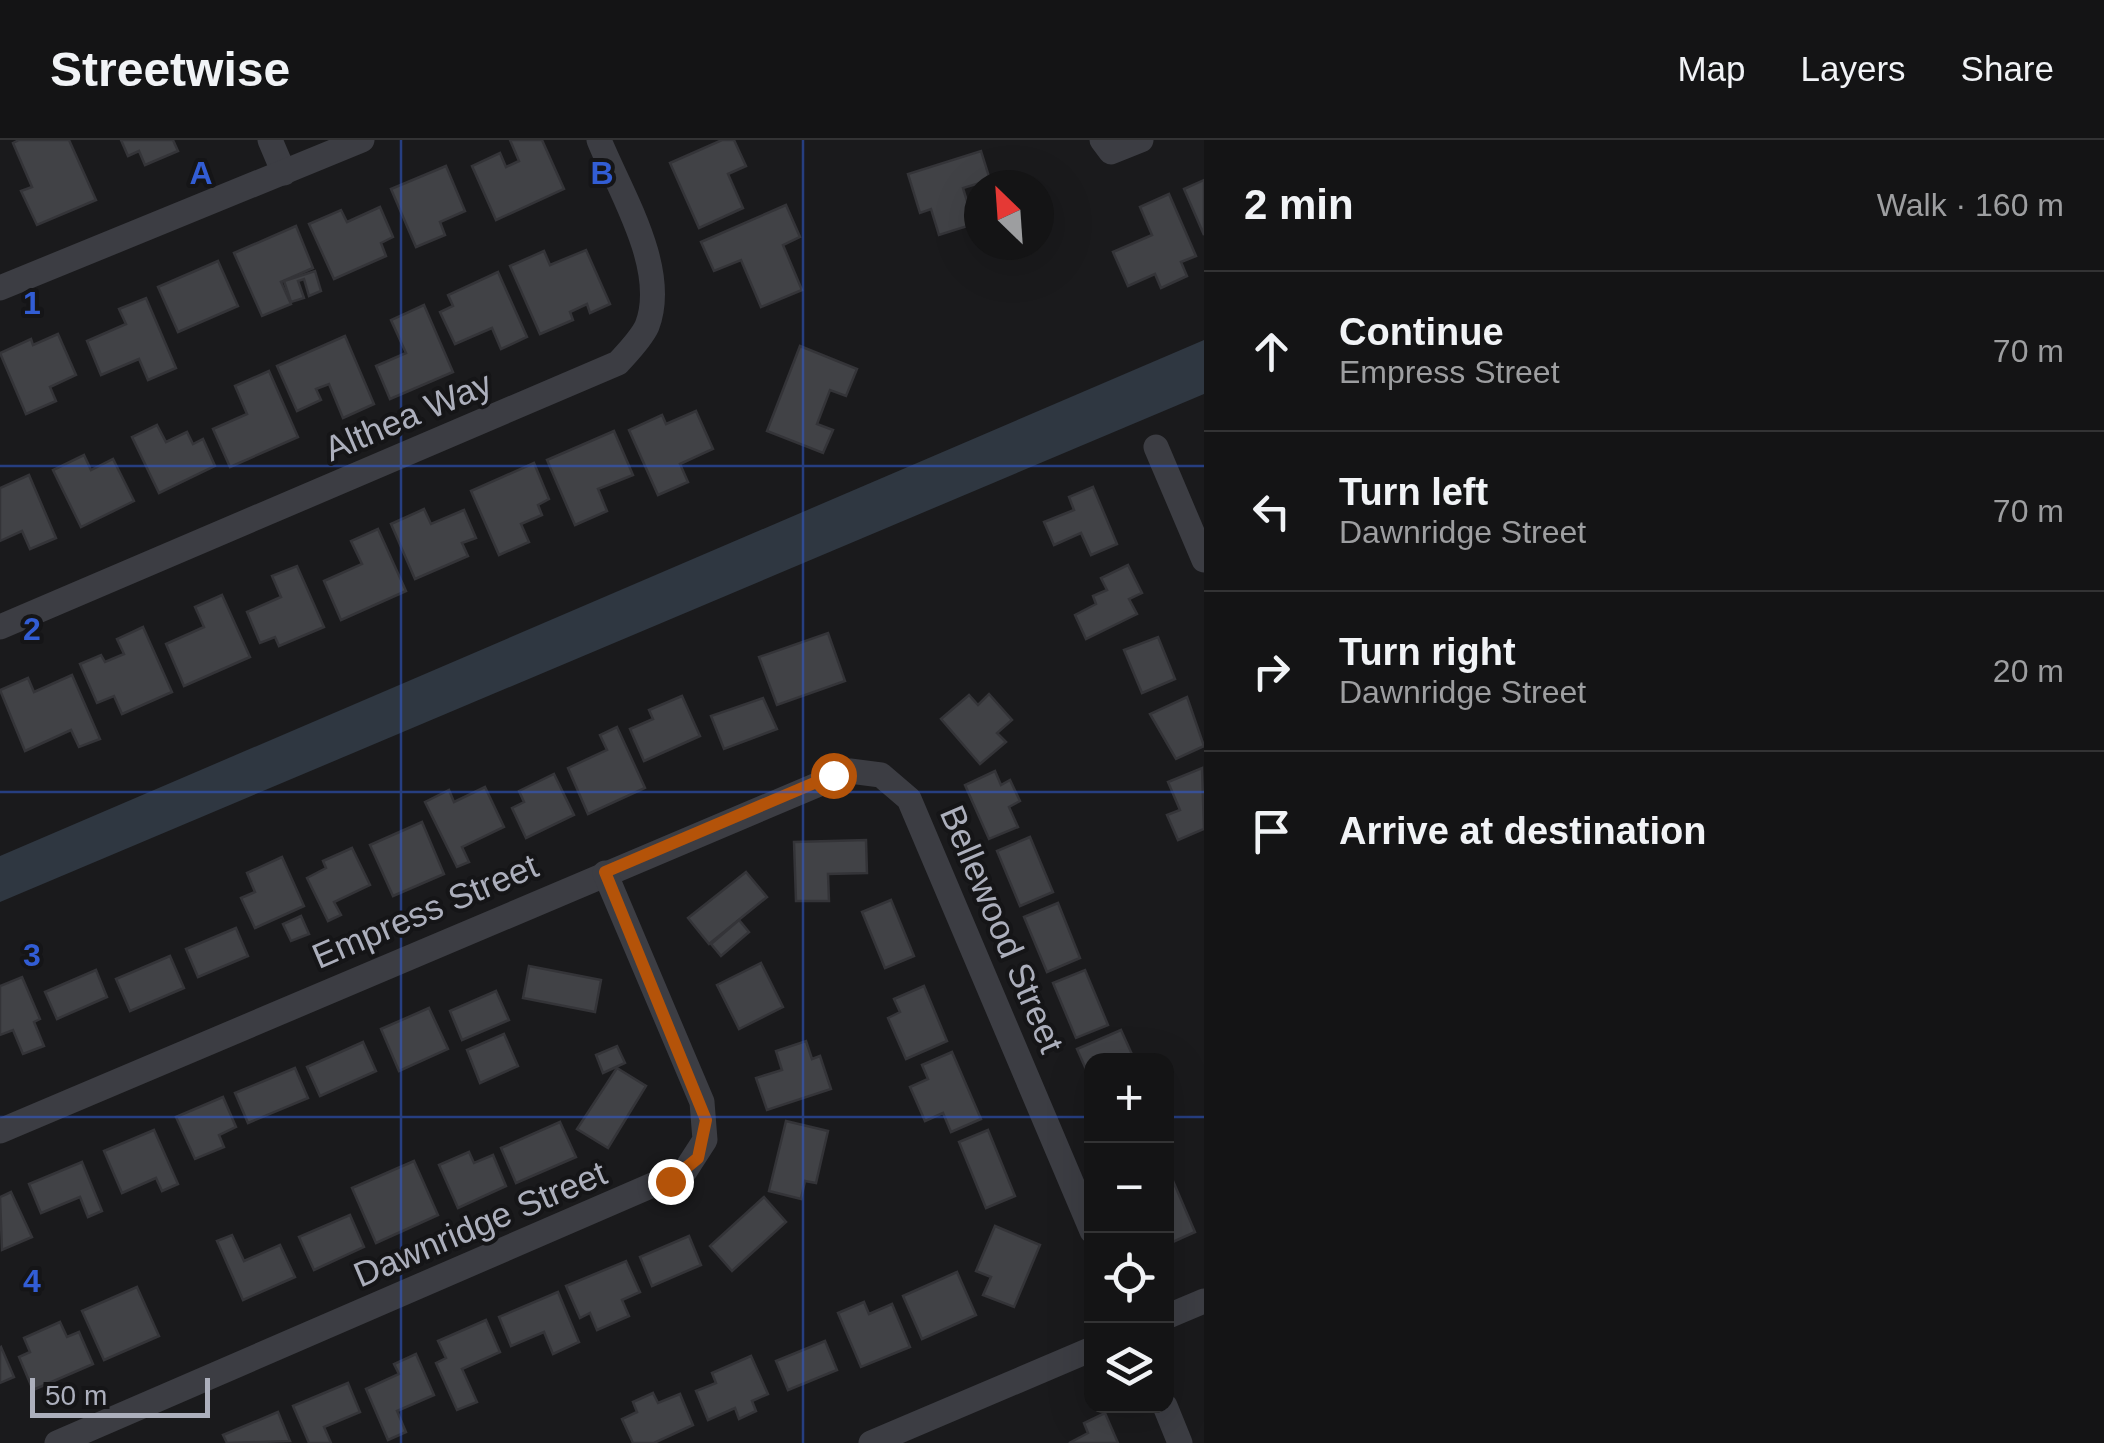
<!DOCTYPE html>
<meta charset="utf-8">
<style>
:root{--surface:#141415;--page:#1d1d1e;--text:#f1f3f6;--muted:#9d9ea0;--line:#333334}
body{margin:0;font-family:Helvetica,sans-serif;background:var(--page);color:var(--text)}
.controls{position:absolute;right:30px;bottom:30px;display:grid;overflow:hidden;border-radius:20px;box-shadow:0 10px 40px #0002}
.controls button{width:90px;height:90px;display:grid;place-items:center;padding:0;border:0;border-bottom:2px solid var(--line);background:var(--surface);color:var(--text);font:50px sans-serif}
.compass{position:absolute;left:964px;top:30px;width:90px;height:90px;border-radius:50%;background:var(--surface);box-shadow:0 10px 40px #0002;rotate:335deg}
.scale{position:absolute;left:30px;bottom:25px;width:180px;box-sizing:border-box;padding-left:10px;border:5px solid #acafbc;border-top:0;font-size:28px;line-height:35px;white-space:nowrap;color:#acafbc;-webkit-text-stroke:8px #151517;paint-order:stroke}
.stop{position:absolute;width:30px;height:30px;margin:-22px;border:8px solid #b45309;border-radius:50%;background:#fff}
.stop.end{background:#b45309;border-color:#fff;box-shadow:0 2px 10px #0008}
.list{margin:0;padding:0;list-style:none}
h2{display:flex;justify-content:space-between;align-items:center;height:130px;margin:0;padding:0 40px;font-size:42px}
h2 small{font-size:32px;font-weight:400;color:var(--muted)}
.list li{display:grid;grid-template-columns:65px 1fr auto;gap:30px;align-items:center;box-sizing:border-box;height:160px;padding:0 40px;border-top:2px solid var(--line)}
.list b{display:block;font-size:38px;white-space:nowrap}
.list p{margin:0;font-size:32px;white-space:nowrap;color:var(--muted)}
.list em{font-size:32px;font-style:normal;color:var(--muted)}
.icon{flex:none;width:55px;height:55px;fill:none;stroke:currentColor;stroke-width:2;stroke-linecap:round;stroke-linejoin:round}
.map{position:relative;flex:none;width:1204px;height:1303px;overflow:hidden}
header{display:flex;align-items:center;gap:60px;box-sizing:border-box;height:140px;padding:0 50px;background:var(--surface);border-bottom:2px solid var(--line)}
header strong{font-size:48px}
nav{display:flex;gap:55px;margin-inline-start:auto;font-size:35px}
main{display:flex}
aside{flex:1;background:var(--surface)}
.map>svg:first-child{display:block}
.water{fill:#2f3741}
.building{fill:#414246;stroke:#343438;stroke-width:2.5}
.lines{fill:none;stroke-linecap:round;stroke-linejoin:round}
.street{stroke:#3c3d43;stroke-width:25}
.route{stroke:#b45309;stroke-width:12}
.grid{fill:none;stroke:#325dd4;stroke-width:2.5;stroke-opacity:0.55}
.labels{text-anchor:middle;stroke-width:8;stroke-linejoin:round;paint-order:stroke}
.street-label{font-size:35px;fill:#acafbc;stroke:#151517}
.grid-label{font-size:32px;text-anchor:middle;font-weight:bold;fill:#325dd4;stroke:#151517;stroke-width:8;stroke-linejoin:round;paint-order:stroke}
</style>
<header>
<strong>Streetwise</strong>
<nav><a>Map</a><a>Layers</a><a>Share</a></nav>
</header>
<main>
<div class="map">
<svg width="1204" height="1303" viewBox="0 0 1204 1303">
<rect width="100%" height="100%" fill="#1a1a1c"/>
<path class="water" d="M1204,200v54l-1204,508v-46z"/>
<g class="building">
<path d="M19,0h50l27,60 -59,25 -16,-34 11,-4 -19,-44z"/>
<path d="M121,0h52l5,11 -33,14 -6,-14 -11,5z"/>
<path d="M510,0h32l22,49 -68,31 -24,-54 28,-13 6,14 13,-6z"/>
<path d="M722,0h12l12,26 -18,8 15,34 -44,20 -29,-65z"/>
<path d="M981,11l9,29 -27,8 11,36 -35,11 -8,-26 -11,4 -12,-39z"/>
<path d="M446,26l19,45 -25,11 5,13 -29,12 -25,-58z"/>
<path d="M1204,40v55l-20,-46z"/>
<path d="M1169,54l27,62 -15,6 6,14 -26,12 -6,-14 -27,12 -15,-34 39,-17 -12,-28z"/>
<path d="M786,65l14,32 -17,8 19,45 -41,17 -20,-47 -27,11 -13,-29z"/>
<path d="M380,67l13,30 -12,6 5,13 -52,23 -25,-55 32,-14 6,12z"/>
<path d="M296,86l17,42 -32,14 10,22 -29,12 -28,-63z"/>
<path d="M586,110l24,54 -20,9 -3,-9 -17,8 3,8 -33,14 -30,-68 34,-15 6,14z"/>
<path d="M218,121l20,45 -60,26 -20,-45z"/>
<path d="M315,131l6,20 -12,5 -5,-17 -6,2 6,17 -13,4 -7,-21z"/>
<path d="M498,132l29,65 -26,12 -9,-21 -37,16 -15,-32 13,-6 -5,-11z"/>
<path d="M146,158l30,70 -28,12 -9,-21 -38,16 -14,-34 39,-17 -7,-15z"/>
<path d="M424,165l29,67 -63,27 -14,-33 30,-13 -15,-33z"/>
<path d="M58,194l18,41 -26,12 6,14 -30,13 -26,-61 31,-14 2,6z"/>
<path d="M345,196l29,68 -31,14 -14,-34 -13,5 5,11 -24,11 -20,-45z"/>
<path d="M800,206l57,23 -11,27 -16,-6 -13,34 16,6 -10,23 -56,-22z"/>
<path d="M269,231l29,66 -68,30 -17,-38 34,-15 -12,-28z"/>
<path d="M696,271l17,38 -33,15 8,18 -30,13 -29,-65 33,-15 4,9z"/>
<path d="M157,285l9,17 21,-10 6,12 10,-5 12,27 -56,27 -27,-56z"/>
<path d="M614,291l19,44 -35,14 9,22 -32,14 -28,-65z"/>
<path d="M84,315l7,15 22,-11 21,42 -53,26 -28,-57z"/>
<path d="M534,323l15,36 -11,6 4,10 -21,9 8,18 -30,13 -28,-64z"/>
<path d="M29,335l27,63 -26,11 -8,-18 -22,10v-53z"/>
<path d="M1093,347l24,57 -26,11 -10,-22 -27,12 -10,-23 30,-12 -5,-13z"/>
<path d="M424,369l7,15 33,-14 12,28 -14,5 6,13 -53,23 -24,-55z"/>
<path d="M378,389l28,62 -65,29 -17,-39 38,-17 -11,-23z"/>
<path d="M1128,425l14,28 -13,6 8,15 -51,25 -11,-24 21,-11 -3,-8 14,-6 -6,-12z"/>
<path d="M297,426l27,61 -45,19 -4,-9 -15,6 -13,-31 34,-15 -9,-21z"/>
<path d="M222,455l28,62 -66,29 -18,-42 38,-17 -9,-20z"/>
<path d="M143,487l29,65 -50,22 -8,-18 -17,7 -17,-39 21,-9 4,7 19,-8 -7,-15z"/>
<path d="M828,493l17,48 -68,24 -18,-48z"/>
<path d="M1158,497l17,42 -33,14 -18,-43z"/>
<path d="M72,535l28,64 -21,8 -8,-17 -46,21 -25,-61 28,-12 6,14z"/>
<path d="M989,554l23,26 -15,13 9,9 -26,22 -39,-45 28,-24 9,10z"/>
<path d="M682,556l18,40 -56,25 -14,-32 23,-10 -4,-9z"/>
<path d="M1187,557l17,49 -28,13 -26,-45z"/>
<path d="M763,558l14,31 -53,20 -13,-33z"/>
<path d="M617,587l28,61 -57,26 -20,-46 39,-18 -7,-15z"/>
<path d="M1202,628l2,61 -26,11 -11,-25 13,-5 -12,-28z"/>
<path d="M995,631l6,14 9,-5 10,21 -11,6 9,20 -29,12 -24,-54z"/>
<path d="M554,634l20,41 -48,23 -14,-30 12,-6 -5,-11z"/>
<path d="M485,647l19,40 -42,20 7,15 -12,5 -32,-65 24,-12 5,12z"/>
<path d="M422,682l22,52 -51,22 -23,-51z"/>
<path d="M1030,697l23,55 -33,14 -23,-55z"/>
<path d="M866,700l1,33 -39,1 1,27h-33l-2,-59z"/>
<path d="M352,708l18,37 -36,17 7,13 -13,6 -21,-43 19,-10 -3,-7z"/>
<path d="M282,717l22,49 -49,22 -14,-30 14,-6 -8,-19z"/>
<path d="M746,732l21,25 -58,47 -21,-26z"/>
<path d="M891,760l23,56 -29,12 -23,-56z"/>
<path d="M1058,763l22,55 -33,14 -23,-55z"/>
<path d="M301,776l8,18 -18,7 -8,-17z"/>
<path d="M739,780l10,12 -28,24 -10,-12z"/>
<path d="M236,788l12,28 -50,21 -12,-28z"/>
<path d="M170,816l14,32 -54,23 -14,-32z"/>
<path d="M761,823l22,44 -44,22 -22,-44z"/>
<path d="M529,826l72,14 -6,32 -72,-14z"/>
<path d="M96,830l11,27 -50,22 -12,-27z"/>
<path d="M1085,830l23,55 -32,13 -23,-55z"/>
<path d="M22,837l18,42 -6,3 10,24 -21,8 -10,-24 -13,5v-49z"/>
<path d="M924,846l23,55 -41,18 -18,-41 12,-6 -6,-13z"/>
<path d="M496,851l13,29 -47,20 -12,-29z"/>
<path d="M429,868l19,41 -49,22 -18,-42z"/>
<path d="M1121,890l14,31h-43v22l-15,-34z"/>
<path d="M504,894l14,32 -38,17 -13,-33z"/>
<path d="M806,901l6,18 8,-3 11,33 -64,21 -11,-32 26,-8 -6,-19z"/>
<path d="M363,902l13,29 -56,25 -13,-29z"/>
<path d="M617,906l8,17 -22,10 -7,-18z"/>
<path d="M952,912l29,67 -30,13 -8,-19 -18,8 -15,-34 18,-8 -6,-14z"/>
<path d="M295,928l13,30 -60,25 -13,-30z"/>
<path d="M617,928l29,18 -38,62 -31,-19z"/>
<path d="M223,957l13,30 -17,8 5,12 -29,12 -19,-42z"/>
<path d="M786,981l42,10 -12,52 -11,-2 -4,18 -32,-8z"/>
<path d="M560,982l16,35 -60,26 -15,-35z"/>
<path d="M154,990l24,54 -16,7 -6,-13 -34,15 -18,-42z"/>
<path d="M988,990l27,66 -29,12 -27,-66z"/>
<path d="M469,1012l5,11 19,-8 13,31 -48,22 -19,-43z"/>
<path d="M414,1021l24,54 -62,28 -24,-55z"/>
<path d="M82,1022l20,49 -14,6 -8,-20 -39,16 -12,-29z"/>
<path d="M1167,1027l28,65 -29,13v-78z"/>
<path d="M11,1052l21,45 -30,13 -2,-53z"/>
<path d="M764,1057l22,25 -54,49 -22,-25z"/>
<path d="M350,1075l14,32 -50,23 -15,-33z"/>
<path d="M995,1086l45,19 -26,62 -31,-12 8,-18 -15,-6z"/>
<path d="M232,1095l12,26 36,-16 15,32 -52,23 -26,-59z"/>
<path d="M689,1096l12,29 -49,21 -12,-29z"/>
<path d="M626,1121l14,31 -18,8 7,16 -32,14 -7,-17 -10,5 -14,-32z"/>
<path d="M957,1132l19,43 -54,24 -19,-43z"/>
<path d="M137,1147l22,49 -55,24 -22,-49z"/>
<path d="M558,1152l21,50 -26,12 -9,-22 -33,14 -12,-29z"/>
<path d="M864,1162l5,12 23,-10 18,43 -49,20 -23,-54z"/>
<path d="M486,1180l14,32 -38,17 15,33 -20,8 -21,-47 10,-5 -8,-17z"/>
<path d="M60,1182l7,15 12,-5 14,32 -60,26 -14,-33 11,-5 -6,-14z"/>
<path d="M825,1201l12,29 -49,20 -12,-29z"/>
<path d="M1,1207l13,30 -14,6v-35z"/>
<path d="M416,1214l18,41 -37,16 9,21 -18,8 -22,-51 33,-15 -5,-10z"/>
<path d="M751,1216l17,38 -16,7 4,10 -17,8 -4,-11 -27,12 -12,-29 20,-8 -4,-10z"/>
<path d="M348,1243l12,29 -36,15 7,16h-22l-16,-37z"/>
<path d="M653,1253l5,10 22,-9 13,31 -39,18h-21l-11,-24 15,-7 -4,-10z"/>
<path d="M278,1272l12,29 -63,2 -4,-8z"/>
<path d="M1105,1273l13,30h-49l19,-10 -4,-10z"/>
</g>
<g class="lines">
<g class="street">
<path d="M270,0l14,33"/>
<path d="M1102,0l9,12 30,-12"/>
<path d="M0,148l362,-148"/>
<path d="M1156,307l48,113"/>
<path d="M0,487l618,-264c10,-11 23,-24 29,-37 22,-57 -27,-134 -48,-186"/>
<path d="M0,991l850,-360 31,4 28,24 183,432"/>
<path d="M1166,1177l38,-16"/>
<path d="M1165,1266l15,37"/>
<path d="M57,1303l628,-272 20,-31 -3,-38 -97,-229"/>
<path d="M871,1303l221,-94"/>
</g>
</g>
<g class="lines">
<path class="route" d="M670,1041l28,-23 8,-38 -101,-248 228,-97"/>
</g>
<path class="grid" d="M401,0v1303M803,0v1303M0,326h1204M0,652h1204M0,977h1092M1166,977h38"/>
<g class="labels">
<g class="street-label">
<text transform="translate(408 276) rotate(-23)" y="12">Althea Way</text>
<text transform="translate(425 771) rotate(-23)" y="12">Empress Street</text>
<text transform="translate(1002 789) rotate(67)" y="12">Bellewood Street</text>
<text transform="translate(480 1084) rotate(-23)" y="12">Dawnridge Street</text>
</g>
</g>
<g class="grid-label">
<text x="201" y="44">A</text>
<text x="602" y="44">B</text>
<text x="32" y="174">1</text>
<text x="32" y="500">2</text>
<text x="32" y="826">3</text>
<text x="32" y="1152">4</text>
</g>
</svg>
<div class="controls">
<button>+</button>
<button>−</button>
<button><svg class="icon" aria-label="locate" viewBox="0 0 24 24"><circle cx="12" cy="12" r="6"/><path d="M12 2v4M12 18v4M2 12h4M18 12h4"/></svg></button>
<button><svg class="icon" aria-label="layers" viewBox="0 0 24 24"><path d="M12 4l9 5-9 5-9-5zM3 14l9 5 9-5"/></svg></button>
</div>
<svg class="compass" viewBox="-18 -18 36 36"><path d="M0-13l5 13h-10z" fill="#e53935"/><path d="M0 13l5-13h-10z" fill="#9d9ea0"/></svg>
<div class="scale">50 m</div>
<div class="stop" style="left:833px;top:635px"></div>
<div class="stop end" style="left:670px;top:1041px"></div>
</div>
<aside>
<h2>2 min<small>Walk · 160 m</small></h2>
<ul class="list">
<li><svg class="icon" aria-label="ahead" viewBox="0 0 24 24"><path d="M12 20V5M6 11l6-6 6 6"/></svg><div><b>Continue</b><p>Empress Street</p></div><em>70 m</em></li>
<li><svg class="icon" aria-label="left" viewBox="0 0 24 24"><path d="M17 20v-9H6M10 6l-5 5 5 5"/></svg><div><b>Turn left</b><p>Dawnridge Street</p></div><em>70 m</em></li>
<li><svg class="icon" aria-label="right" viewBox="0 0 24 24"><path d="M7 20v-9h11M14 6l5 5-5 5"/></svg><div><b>Turn right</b><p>Dawnridge Street</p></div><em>20 m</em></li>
<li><svg class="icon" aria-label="arrive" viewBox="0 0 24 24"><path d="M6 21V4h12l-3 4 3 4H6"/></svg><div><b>Arrive at destination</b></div></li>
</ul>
</aside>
</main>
